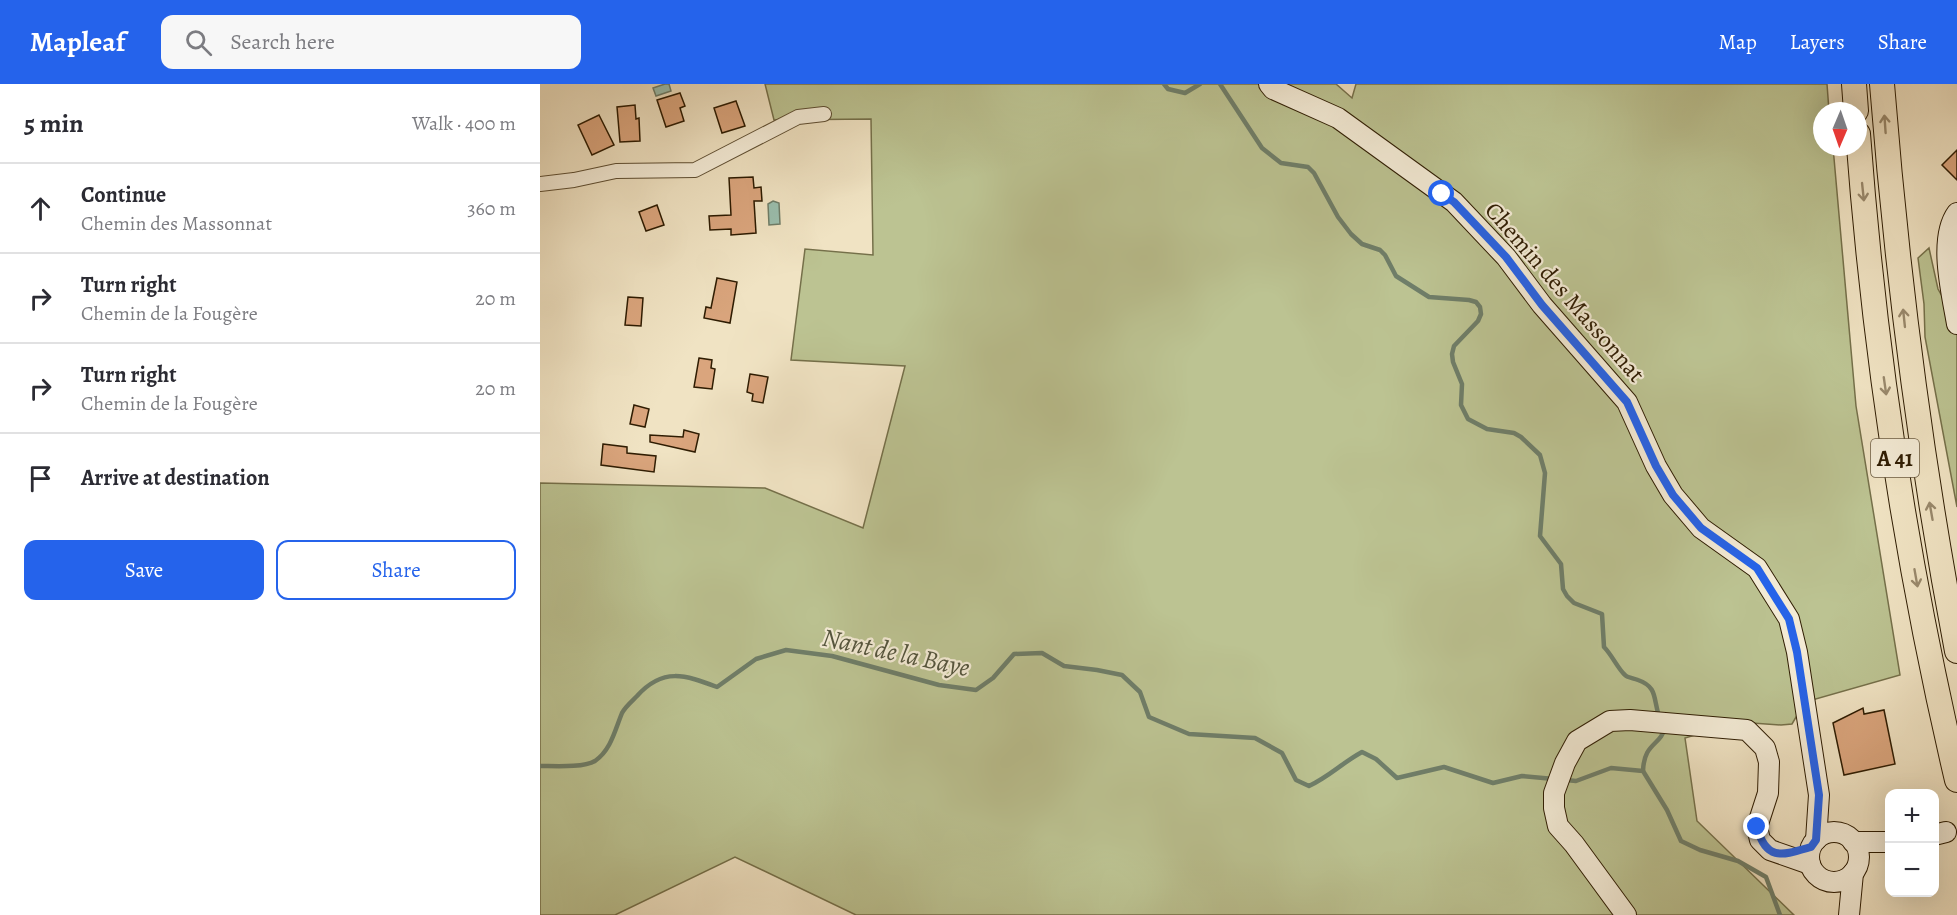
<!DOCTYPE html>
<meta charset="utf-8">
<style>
:root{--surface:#fff;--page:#f7f7f7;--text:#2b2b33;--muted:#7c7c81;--line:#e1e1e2;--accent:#2563eb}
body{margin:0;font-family:Alegreya,serif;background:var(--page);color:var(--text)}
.controls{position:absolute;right:18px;bottom:18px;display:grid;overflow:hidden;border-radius:12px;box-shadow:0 6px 24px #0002}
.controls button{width:54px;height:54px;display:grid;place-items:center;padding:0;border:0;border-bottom:2px solid var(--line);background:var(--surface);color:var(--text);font:30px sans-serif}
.compass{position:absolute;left:1273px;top:18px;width:54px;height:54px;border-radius:50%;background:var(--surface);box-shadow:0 6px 24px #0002;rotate:182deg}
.stop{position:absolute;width:18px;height:18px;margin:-14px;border:4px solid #2563eb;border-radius:50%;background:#fff}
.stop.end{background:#2563eb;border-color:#fff;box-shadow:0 2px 6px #0008}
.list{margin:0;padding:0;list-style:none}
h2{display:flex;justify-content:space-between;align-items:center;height:78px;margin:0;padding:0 24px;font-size:26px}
h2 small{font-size:20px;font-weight:400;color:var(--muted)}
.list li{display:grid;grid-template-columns:39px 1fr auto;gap:18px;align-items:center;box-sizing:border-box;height:90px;padding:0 24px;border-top:2px solid var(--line)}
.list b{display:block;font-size:22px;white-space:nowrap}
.list p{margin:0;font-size:20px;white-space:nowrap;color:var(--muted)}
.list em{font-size:20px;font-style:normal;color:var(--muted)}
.actions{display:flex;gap:12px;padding:18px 24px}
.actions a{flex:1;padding:14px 0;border:2px solid var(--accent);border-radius:12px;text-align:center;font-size:21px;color:var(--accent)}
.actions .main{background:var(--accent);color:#fff}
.icon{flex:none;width:33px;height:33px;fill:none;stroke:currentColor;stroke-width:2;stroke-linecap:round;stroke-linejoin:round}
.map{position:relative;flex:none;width:1417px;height:831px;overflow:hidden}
header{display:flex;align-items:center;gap:36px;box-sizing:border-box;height:84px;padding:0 30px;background:var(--accent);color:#fff}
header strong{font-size:28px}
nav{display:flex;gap:33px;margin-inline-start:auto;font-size:21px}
.search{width:420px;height:54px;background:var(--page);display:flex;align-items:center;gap:15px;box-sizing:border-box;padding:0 21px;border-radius:12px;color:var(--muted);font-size:22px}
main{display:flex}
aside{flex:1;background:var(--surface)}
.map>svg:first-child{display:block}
.green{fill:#bcc392;stroke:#75704a;stroke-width:1.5}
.water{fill:#9bbfae;stroke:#6f7e69;stroke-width:1.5}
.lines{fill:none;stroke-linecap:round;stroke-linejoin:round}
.stream{stroke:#6f7e69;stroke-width:4.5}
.building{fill:#daa57d;stroke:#2e1c02;stroke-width:1.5}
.street-casing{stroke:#5e4e32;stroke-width:16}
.secondary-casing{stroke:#2e1c02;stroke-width:22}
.highway-casing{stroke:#2e1c02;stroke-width:26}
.street{stroke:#f5edd8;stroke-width:14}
.secondary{stroke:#f5edd8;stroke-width:20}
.highway{stroke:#f0e3c3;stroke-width:24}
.oneway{stroke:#99896c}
.route{stroke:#2563eb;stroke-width:8}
.labels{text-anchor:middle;stroke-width:4.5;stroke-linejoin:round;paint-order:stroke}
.shield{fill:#f5edd8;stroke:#6a5b42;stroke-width:1.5}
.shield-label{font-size:22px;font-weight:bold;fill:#2e1c02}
.street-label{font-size:24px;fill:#2e1c02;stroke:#f5edd8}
.water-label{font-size:26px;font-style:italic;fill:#54553e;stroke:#f5edd8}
</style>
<header>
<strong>Mapleaf</strong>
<div class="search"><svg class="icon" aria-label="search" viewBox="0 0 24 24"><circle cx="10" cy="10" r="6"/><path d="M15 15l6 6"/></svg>Search here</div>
<nav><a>Map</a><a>Layers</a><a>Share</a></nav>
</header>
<main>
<aside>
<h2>5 min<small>Walk · 400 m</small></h2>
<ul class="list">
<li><svg class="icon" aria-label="ahead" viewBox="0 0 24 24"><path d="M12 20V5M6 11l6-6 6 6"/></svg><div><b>Continue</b><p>Chemin des Massonnat</p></div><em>360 m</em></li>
<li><svg class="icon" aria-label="right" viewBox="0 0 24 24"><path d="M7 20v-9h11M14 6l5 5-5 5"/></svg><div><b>Turn right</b><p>Chemin de la Fougère</p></div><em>20 m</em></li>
<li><svg class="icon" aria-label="right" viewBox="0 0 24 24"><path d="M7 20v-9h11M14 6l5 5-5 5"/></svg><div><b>Turn right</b><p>Chemin de la Fougère</p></div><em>20 m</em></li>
<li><svg class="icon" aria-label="arrive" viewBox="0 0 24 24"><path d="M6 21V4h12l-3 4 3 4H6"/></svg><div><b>Arrive at destination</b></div></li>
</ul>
<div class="actions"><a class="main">Save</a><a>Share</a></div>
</aside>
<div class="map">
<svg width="1417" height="831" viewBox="0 0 1417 831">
<rect width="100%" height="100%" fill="#f0e3c3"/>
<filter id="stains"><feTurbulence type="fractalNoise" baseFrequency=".00333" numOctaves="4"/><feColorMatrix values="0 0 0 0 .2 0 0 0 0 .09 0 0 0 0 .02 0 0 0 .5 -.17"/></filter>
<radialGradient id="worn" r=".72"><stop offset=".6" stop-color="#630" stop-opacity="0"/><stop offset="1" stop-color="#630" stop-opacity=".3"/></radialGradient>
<g class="green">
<path d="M225,0h571l16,14 4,-14h471l2,27h-7v36h11l23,259 44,269 -102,29 1,8 -7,12 -11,1 -43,-3 -53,16 12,83 97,94h-938l-121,-58 -120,58h-75v-432l225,5 98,40 42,-162 -114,-6 14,-111 68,6 -2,-136 -97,1z"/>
<path d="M1389,164l9,41 13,23 6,20v175l-32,-170 -1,-33 -6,-46z"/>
</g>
<g class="water">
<path d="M125,0h4l2,7 -15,5 -3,-8z"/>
<path d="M233,117l6,2 1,21 -11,1 -1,-21z"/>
</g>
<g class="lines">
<g class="stream">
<path d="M624,0l4,5 17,4 15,-9"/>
<path d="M680,0l42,64 19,15 27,4 6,6 24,44 13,17 11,10 18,6 5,5 11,21 33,21 40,3 7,2 4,5 1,7 -3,7 -24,25 -2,8 1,8 9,22 -1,21 7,14 19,10 27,4 7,4 19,18 5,18 -5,63 21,28 2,25 4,7 7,7 28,11 2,33c8,8 14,22 21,28 3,3 8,3 13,5 20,7 15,19 21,36"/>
<path d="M0,682c14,0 43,2 55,-5 16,-11 20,-31 27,-48 3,-6 10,-12 15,-17 26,-29 48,-21 80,-9l39,-28 30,-9 46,6 107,29 37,5 17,-12 21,-24 28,-1 22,13 33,4 25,5 18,17 9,25 40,17 66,4 27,15 14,27 13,6c21,-10 33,-23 53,-34l14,7 21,19 47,-11 49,16 29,-7 32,3"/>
<path d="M1103,687c1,-29 18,-25 22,-44"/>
<path d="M1026,696l10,1 35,-13 32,3 24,39 14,31 19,9 38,11 28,16 14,38"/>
</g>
</g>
<g class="building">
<path d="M140,9l5,13 -5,2 4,13 -18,6 -9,-27z"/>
<path d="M196,17l9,25 -23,7 -8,-25z"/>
<path d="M95,21l1,14 3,-1 1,23 -20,1 -3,-35z"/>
<path d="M59,31l15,30 -22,10 -14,-30z"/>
<path d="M1417,66v30l-15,-15z"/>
<path d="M213,93l1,11 7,-1 1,14h-8l2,32 -25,2v-6l-21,1 -1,-14 22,-1 -2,-37z"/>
<path d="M117,121l7,20 -18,6 -7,-19z"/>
<path d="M177,194l20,4 -7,41 -26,-5 2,-11 5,1z"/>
<path d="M88,213l15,1 -2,28 -16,-1z"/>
<path d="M159,274l13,2 -1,8 4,1 -3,20 -18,-2z"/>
<path d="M210,290l18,3 -5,26 -11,-2 1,-7 -6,-2z"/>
<path d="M94,321l15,4 -4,18 -15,-3z"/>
<path d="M144,346l15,4 -4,18 -45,-10v-7l33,2z"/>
<path d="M63,360l24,3v6l29,3 -2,16 -53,-7z"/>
<path d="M1323,624l1,6 20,-4 11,54 -51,11 -11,-52z"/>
</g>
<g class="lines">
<g class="street-casing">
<path id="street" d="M0,100l34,-4 42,-9 79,-1 103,-53 26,-3"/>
</g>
<g class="secondary-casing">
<g id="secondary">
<path d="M729,0l4,5 65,29 116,84 52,55 36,48 85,97 29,64 17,29 28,33 56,40 32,51 8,33 22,143 -3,45"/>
<path d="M1417,129c-19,26 -5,81 0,111"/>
<circle cx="1294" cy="773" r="25"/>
<path d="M1394,751l12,-3"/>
<path d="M1313,758h37"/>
<path d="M1086,831l-52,-71 -16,-18 -4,-18v-15l11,-30 12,-22 33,-20 20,-1 117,10 18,18 4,14 -1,31 -11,34 3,13 10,10 40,14"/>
<path d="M1309,831l4,-42"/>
</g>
</g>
<g class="highway-casing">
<g id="highway">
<path d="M1314,0l2,27"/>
<path d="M1342,0c15,191 39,379 75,567"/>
<path d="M1318,50c16,217 49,434 99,646"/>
</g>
</g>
<use href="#street" class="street"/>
<use href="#secondary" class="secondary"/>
<use href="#highway" class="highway"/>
</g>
<defs><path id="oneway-shaft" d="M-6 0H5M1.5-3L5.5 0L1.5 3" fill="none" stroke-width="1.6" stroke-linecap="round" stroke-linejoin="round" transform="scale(1.5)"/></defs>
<g class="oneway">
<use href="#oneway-shaft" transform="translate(1345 40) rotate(-94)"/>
<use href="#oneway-shaft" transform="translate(1323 108) rotate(84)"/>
<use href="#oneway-shaft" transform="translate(1364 234) rotate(-96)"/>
<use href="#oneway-shaft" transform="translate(1345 302) rotate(82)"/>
<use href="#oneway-shaft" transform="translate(1391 427) rotate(-100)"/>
<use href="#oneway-shaft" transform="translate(1376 494) rotate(80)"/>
</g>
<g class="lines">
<path class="route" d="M902,110l12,8 52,55 36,48 85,97 29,64 17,29 28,33 56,40 32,51 8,33 22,143 -3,45 -5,7c-28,8 -45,15 -54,-20"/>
</g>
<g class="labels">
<rect class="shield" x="1331" y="355" width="48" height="38" rx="4.5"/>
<g class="shield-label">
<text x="1355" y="382">A 41</text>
</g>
<g class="street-label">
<text transform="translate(1025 208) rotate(49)" y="8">Chemin des Massonnat</text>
</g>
<g class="water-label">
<text transform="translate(356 568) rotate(12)" y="9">Nant de la Baye</text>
</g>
</g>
<rect width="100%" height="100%" filter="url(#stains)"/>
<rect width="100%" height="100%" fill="url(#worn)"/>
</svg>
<div class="controls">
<button>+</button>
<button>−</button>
</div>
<svg class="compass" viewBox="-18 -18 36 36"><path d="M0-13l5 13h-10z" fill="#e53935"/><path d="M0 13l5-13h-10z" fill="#7c7c81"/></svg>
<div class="stop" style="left:902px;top:110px"></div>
<div class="stop end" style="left:1217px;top:743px"></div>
</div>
</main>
